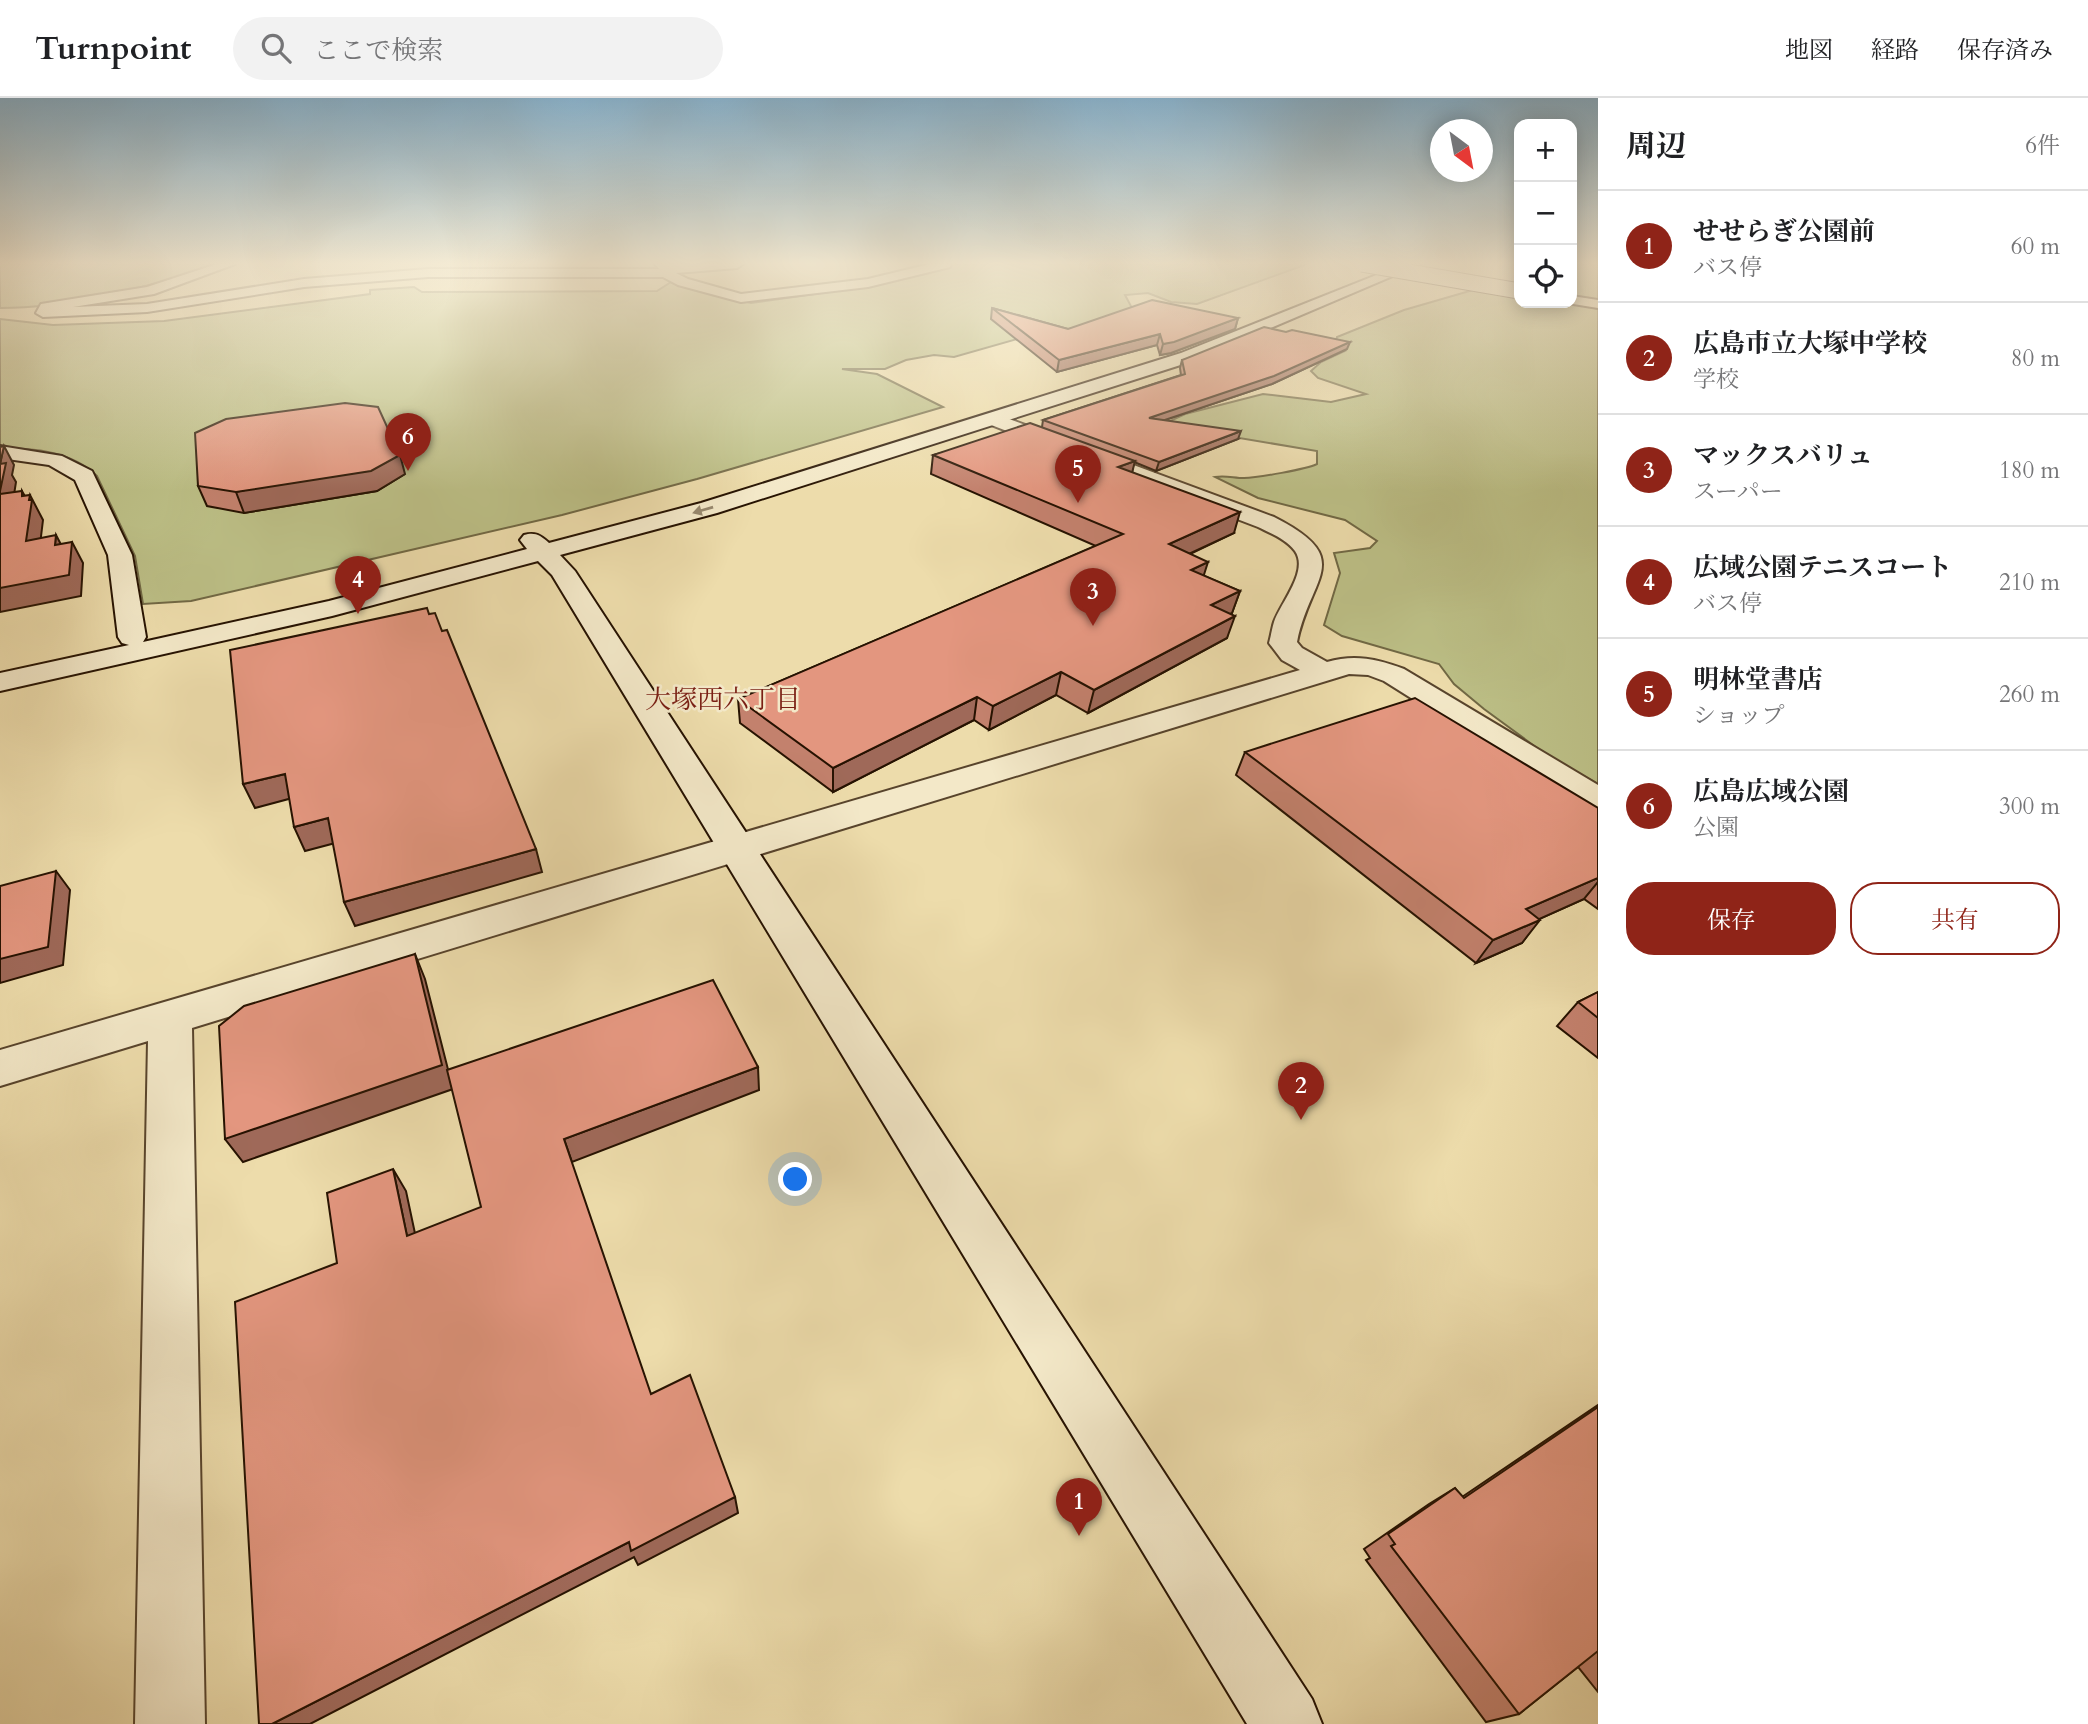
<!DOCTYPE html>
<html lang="ja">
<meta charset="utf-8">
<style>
:root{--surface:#fff;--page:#f2f2f2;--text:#202124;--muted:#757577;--line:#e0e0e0;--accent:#8f2418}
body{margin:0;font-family:Cardo,"Noto Serif JP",serif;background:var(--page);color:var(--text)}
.controls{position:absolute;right:21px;top:21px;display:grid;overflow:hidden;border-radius:14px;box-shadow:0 4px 18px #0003}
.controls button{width:63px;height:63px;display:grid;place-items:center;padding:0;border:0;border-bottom:2px solid var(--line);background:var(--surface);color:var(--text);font:35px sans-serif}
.compass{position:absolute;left:1430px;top:21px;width:63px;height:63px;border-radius:50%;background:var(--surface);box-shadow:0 4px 18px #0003;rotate:148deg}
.you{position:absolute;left:796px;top:1082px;width:24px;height:24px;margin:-18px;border:5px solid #fff;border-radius:50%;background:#1a73e8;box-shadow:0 0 0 10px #1a73e833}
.badge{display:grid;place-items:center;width:46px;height:46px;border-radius:50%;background:var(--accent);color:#fff;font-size:23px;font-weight:700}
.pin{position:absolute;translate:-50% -58px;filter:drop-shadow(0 2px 4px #0008)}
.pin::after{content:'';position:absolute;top:37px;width:24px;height:21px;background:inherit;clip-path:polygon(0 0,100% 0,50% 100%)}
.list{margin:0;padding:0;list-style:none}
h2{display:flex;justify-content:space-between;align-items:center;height:91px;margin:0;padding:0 28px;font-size:30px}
h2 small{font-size:23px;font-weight:400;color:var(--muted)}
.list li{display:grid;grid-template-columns:46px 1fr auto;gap:21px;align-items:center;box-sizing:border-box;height:112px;padding:0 28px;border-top:2px solid var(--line)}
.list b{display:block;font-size:26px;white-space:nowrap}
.list p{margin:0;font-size:23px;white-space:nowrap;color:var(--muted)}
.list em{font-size:23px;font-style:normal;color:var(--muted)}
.actions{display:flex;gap:14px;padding:21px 28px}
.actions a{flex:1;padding:16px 0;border:2px solid var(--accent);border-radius:28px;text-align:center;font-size:24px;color:var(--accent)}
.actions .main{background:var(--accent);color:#fff}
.icon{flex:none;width:38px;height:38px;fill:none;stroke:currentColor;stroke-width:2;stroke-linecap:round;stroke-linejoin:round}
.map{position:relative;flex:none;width:1598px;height:1626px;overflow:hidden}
header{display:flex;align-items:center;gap:42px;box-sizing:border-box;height:98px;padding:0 35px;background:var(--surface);border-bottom:2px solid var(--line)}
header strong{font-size:33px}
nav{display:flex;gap:38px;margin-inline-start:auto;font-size:24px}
.search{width:490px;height:63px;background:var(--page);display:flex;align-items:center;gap:18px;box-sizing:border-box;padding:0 24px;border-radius:38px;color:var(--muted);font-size:26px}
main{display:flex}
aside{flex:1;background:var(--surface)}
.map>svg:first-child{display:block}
.green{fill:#bcbf86;stroke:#716844;stroke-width:2}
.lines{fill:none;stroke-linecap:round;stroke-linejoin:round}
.street-casing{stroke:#58442c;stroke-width:4}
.secondary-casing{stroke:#261201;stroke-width:4}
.street{fill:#f3e8c8;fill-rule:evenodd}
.secondary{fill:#f3e8c8;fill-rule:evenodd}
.secondary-bridge-casing{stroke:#261201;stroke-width:17;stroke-linecap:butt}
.secondary-bridge{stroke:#f3e8c8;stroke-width:15}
.wall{fill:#c3816d;stroke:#261201;stroke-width:2}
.shaded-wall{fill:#9f6959;stroke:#261201;stroke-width:2}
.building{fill:#e3967f;stroke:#261201;stroke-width:2}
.oneway{fill:#97886e}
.labels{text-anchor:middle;stroke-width:5;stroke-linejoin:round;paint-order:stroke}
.far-neighbourhood-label{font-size:26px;fill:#7a1f14;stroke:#f3e8c8}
</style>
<header>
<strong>Turnpoint</strong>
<div class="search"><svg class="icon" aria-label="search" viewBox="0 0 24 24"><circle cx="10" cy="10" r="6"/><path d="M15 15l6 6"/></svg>ここで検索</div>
<nav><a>地図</a><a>経路</a><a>保存済み</a></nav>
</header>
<main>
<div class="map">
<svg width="1598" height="1626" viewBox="0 0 1598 1626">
<rect width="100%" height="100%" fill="#eddcab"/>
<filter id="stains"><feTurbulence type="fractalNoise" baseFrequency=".00286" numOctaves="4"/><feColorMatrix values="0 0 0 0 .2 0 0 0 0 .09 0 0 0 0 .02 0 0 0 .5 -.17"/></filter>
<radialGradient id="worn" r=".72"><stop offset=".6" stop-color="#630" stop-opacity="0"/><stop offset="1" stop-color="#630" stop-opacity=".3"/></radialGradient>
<g class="green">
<path d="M0,166h224c-73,21 -148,44 -224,44z"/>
<path d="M949,166h358l-110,40 -26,-2 -23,-9 -23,2 7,13 -17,20 -66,2 -95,27 -20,-2 -28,5 -21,9h-43l35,5 66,33 -246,72 -135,36 -371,86 -48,3 -8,-48 -38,-80c-25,-25 -64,-28 -97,-28v-129l53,6 111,-4 206,-27v-4l44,-3 8,5 235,-1 14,-9 80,21 127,-18z"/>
<path d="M1572,166h26v520l-50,-28 -64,-47 -30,-25 -15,-20 -97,-28 -18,-11 16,-52 -6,-20 36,-5 7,-7 -32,-21 -87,-22 -43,-21c10,-2 19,1 29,1 13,0 63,-9 73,-14v-13l-149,-25 2,-5 15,-7 78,-20 68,8 35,-8 -48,-16 -7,-7 10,-9 24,-11 -9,-10 1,-4 67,-27 69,-20h46v13h53z"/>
</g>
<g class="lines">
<g class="street-casing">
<g id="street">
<path d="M217,166h18l-81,30 -81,13 74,-3 157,-25 124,-10h231l-4,-5h88l-6,4 -61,5 12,6 53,15 127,-15 62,-15h21l-1,3 -82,20 -127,15 -63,-17 -15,-8h-235l-124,10 -157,25 -104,5 -7,-4 5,-9 106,-17z"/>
<path d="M993,315l281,104c83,42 36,59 23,125l5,6 25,14c28,-8 50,-3 77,7l194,116v26l-12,-3 -202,-127 -16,-6 -19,-1 -1157,354 13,696h-70l13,-683 -148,45v-36l1300,-380 -18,-10 -13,-17c2,-7 3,-15 5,-21 7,-20 35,-51 21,-71 -9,-12 -25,-18 -37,-24l-272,-104 -3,-4z"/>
</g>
</g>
<g class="secondary-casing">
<g id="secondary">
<path d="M1404,166h17l-228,97 -476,152 -157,42 15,16 737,1128 10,25h-75l-695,-1149 -14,-14 -206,55 -332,75v-18l129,-28 -7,-2 -4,-6 -10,-82 -33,-75 -26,-15 -49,-7v-12l62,10 30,15 40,84 14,82 -3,5 186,-41 198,-52 -7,-9 4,-5c11,-3 16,0 25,8l152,-40 480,-150z"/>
<path d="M1572,198l26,4v8l-31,-5h5z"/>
</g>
</g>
<use href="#street" class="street"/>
<use href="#secondary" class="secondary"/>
<g class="secondary-bridge-casing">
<path id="secondary-bridge" d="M1362,166l157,27"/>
</g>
<use href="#secondary-bridge" class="secondary-bridge"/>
</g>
<g class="wall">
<path d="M992,210l76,21 170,-11 -3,11 -64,24 -11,2 -3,-10 -100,27 -66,-53z"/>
<path d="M1347,251l-75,35 -107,36 73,19 -82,32 -22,-9 -2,10 102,61 -44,21 14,22 36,15 -8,22 -1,1 -4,24 -139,75 -32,-18 -67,35 -15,-10 -141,72 -93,-69 -2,-24 358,-153 -165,-72 2,-19 109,-28 1,-7 138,-45 -1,-7 2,-8z"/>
<path d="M405,376l-28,17 -133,22 -37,-7 -9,-20z"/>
<path d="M1245,654l353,56v101l-14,-10 -45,20 -17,24 -46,20 -240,-188z"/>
<path d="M1598,894v66l-41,-32 21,-24z"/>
<path d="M1598,1307v287l-20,-25 -59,47 -33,8 -120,-162 4,-2 -6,-9 65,-45 26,-16 7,9z"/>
</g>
<g class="shaded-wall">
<path d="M1238,220l-3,11 -64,24 -11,2 3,-11z"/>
<path d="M1160,236l-3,11 -100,27 2,-12z"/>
<path d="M1350,244l-3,7 -75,35 -125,42 2,-8z"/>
<path d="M1241,333l-3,8 -82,32 3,-9z"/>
<path d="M4,348l10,19 -2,10 4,7 -5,32 -11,-18v-32z"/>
<path d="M400,357l5,19 -28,17 -133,22 -8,-21z"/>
<path d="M1135,363l-5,20 -12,-14z"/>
<path d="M22,393l9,16 -2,-7 1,-5 13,25 -5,41 -12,-20 -4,-45z"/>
<path d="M1240,414l-6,21 -71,33 6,-22z"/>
<path d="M56,437l11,21 -12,-11z"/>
<path d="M72,444l11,21 -2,33 -81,16v-24z"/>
<path d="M1208,464l-7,22 -10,-14z"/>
<path d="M1240,493l-8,22 -28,15 7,-23z"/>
<path d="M1235,518l-8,22 -139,75 6,-23z"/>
<path d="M1061,574l-5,23 -67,35 4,-24z"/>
<path d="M977,599l-3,23 -141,72v-24z"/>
<path d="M285,676l11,23 -41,11 -12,-24z"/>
<path d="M328,720l11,24 -34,9 -11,-24z"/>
<path d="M536,751l6,23 -187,54 -11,-24z"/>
<path d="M56,773l14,19 -7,75 -63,18v-24z"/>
<path d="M1598,780v4l-14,17 -76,34 18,-24z"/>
<path d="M1540,822l-18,23 -46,20 17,-23z"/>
<path d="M415,856l10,25 28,110 -210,73 -18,-23z"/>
<path d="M758,969l1,23 -187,72 -8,-23z"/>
<path d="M393,1071l13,22 14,66 -13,-21z"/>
<path d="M735,1399l3,16 -100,52 -4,-8 -324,167h-38l357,-182z"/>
</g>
<g class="building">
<path d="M1152,202l86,18 -64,24 -11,2 -3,-10 -101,26 -67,-52 76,21z"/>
<path d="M1264,229l22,5 6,-2 58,12 -76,34 -125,42 92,13 -82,31 -116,-42 142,-46 -3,-14z"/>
<path d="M345,305l33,4 22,48 -29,16 -135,21 -38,-6 -3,-53 31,-14z"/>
<path d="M1030,325l105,38 -17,6 122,45 -71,32 39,18 -17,8 49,21 -29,14 24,11 -141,74 -33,-18 -68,34 -16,-9 -144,71 -95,-69 385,-165 -190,-79z"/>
<path d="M4,348l-4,18 6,-1 -6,28v-44z"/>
<path d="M22,393v5l8,-1 -1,5h3l-6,41 30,-6 -1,10 17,-3 -3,33 -69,13v-94z"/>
<path d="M427,510l2,6 6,-1 7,18 5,-1 89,219 -192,53 -16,-84 -34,9 -9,-53 -42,10 -13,-134z"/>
<path d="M1415,600l183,110v70l-72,31 14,11 -47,20 -248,-188z"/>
<path d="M56,773l-8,76 -48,12v-73z"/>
<path d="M415,856l27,111 -217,74 -6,-113 25,-20z"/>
<path d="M713,882l45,87 -194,72 87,255 39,-19 45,122 -104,54 -2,-9 -357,182h-13l-24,-422 102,-39 -10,-70 66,-24 14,67 74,-29 -34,-137z"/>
<path d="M1598,894v26l-20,-16z"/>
<path d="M1598,1309v244l-79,63 -128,-168 4,-2 -7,-10 67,-46 9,10z"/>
</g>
<defs><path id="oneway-solid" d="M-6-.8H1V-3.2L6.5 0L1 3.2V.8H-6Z" transform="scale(1.75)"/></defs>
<use class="oneway" href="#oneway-solid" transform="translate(703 412) rotate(164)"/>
<linearGradient id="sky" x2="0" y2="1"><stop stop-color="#89b6d3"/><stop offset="0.42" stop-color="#f7efd9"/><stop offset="1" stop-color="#f7efd9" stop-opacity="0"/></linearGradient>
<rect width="1598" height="393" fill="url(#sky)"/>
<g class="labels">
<g class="far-neighbourhood-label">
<text x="723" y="610">大塚西六丁目</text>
</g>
</g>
<rect width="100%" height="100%" filter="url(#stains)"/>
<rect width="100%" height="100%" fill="url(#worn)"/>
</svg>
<div class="controls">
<button>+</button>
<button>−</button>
<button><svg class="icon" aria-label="locate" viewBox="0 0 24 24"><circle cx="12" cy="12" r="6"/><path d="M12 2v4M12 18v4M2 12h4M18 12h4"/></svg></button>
</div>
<svg class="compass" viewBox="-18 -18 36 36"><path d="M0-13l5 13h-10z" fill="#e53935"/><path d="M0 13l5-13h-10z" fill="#757577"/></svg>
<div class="you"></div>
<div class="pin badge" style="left:1079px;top:1438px">1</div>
<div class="pin badge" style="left:1301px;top:1022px">2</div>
<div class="pin badge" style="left:1093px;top:528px">3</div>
<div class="pin badge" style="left:358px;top:516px">4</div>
<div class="pin badge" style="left:1078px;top:405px">5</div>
<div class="pin badge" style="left:408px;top:373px">6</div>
</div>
<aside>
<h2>周辺<small>6件</small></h2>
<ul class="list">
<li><span class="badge">1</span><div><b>せせらぎ公園前</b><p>バス停</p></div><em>60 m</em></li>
<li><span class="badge">2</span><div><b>広島市立大塚中学校</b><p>学校</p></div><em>80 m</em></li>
<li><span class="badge">3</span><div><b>マックスバリュ</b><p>スーパー</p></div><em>180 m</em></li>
<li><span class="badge">4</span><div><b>広域公園テニスコート</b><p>バス停</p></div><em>210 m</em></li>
<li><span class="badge">5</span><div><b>明林堂書店</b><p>ショップ</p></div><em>260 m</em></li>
<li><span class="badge">6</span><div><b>広島広域公園</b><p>公園</p></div><em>300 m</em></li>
</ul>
<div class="actions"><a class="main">保存</a><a>共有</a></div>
</aside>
</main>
